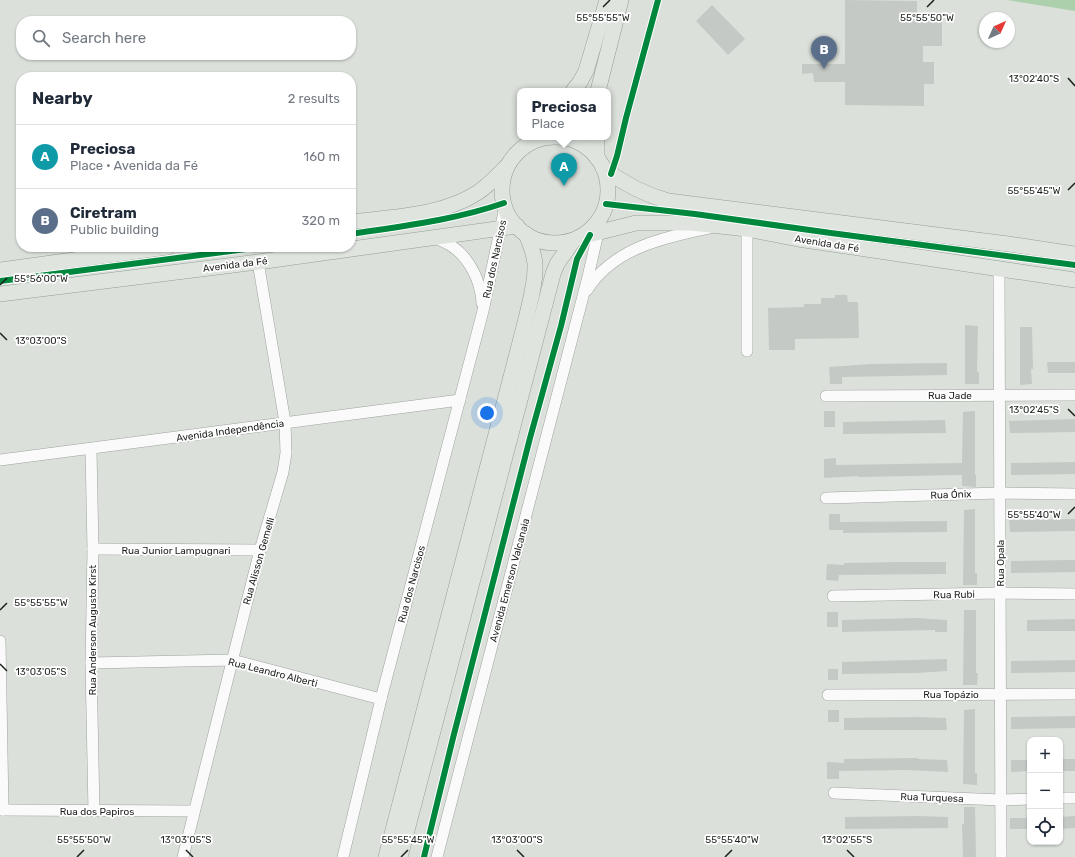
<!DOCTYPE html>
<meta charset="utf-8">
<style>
:root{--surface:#fff;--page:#f6f6f7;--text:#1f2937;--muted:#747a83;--line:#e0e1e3;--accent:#db2777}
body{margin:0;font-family:Rubik,sans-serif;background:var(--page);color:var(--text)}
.controls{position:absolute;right:12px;bottom:12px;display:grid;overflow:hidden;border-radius:8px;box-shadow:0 1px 3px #0004}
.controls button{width:36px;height:36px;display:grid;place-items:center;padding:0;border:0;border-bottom:1px solid var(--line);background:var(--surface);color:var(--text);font:20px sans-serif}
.compass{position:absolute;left:979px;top:12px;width:36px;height:36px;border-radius:50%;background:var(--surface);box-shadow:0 1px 3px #0004;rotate:45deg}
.you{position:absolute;left:487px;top:413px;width:14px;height:14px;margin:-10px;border:3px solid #fff;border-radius:50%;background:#1a73e8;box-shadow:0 0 0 6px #1a73e833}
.badge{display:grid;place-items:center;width:26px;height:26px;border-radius:50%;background:var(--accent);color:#fff;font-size:13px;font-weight:700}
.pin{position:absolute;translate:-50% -33px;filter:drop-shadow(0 1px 2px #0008)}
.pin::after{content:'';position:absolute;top:21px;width:14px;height:12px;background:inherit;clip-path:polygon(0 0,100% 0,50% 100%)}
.popup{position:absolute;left:517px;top:88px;width:94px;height:52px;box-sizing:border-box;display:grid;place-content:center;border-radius:8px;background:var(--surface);filter:drop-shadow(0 1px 3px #0005);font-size:13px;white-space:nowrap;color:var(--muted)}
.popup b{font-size:15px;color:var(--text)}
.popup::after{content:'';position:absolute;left:50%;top:100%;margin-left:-8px;border:8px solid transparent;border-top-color:var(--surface)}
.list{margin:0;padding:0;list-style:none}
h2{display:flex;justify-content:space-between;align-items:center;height:52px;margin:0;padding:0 16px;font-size:17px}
h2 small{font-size:13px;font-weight:400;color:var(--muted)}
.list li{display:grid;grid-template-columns:26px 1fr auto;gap:12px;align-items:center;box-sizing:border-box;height:64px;padding:0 16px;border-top:1px solid var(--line)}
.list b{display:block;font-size:15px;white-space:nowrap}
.list p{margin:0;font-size:13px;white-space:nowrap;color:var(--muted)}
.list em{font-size:13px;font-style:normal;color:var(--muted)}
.icon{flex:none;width:22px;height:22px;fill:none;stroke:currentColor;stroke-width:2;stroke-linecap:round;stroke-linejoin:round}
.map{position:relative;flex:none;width:1075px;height:857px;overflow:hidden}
.search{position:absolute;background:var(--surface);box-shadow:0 1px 3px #0004;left:16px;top:16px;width:340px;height:44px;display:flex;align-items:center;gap:10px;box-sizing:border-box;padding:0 14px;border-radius:16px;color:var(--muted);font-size:15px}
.panel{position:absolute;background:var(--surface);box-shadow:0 1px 3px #0004;left:16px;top:72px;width:340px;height:180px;border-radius:16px}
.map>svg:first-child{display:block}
.forest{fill:#acd0ab}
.building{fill:#c5c9c5}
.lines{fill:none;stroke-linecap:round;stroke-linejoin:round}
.minor-casing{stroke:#9fa39f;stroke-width:12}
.major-casing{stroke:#94a094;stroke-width:16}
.minor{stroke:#fafafa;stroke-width:11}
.major{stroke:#dfe4df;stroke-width:15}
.cycleway-casing{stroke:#fff;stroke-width:8}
.cycleway{stroke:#00873e;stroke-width:6}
.ticks{fill:none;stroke:#1d211d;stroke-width:1.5}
.labels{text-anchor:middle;stroke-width:3.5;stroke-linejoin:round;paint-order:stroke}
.street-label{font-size:10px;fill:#1d211d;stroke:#fff}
.ticks-label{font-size:10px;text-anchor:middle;fill:#1d211d;stroke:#fff;stroke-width:3.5;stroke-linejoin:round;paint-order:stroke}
</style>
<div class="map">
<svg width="1075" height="857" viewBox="0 0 1075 857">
<rect width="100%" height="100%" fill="#dbe0db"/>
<path class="forest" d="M1007,0h68v11z"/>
<g class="building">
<path d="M845,0l72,1v11h25v34h-19v16h11v22h-10v22l-79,-1v-23h-31l-1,-9 -11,1v-10h43z"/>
<path d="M712,5l33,34 -17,16 -32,-34z"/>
<path d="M835,295h12l1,7h10l1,36 -64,1v11h-26l-1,-42 36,-1v-3h17v-6h14z"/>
<path d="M965,325l13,1 -1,46h2v12h-14z"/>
<path d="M1020,327h12l1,42h-2l1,15 -12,1z"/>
<path d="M1047,362h28v11h-27z"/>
<path d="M947,363v12l-105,2v7h-12l-1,-17 42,-3z"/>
<rect x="824" y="411" width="11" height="16"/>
<path d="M975,411v64h1v12l-14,-1v-11l-104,2v-1l-34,2v-19l12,-1v7l126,-2 1,-51z"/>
<path d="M1075,419v13l-65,1 -1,-12z"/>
<path d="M945,420l1,13 -103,1v-12z"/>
<path d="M1075,462v12l-64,1v-12z"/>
<path d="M975,509v64h2v12h-14l1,-75z"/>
<path d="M829,514h11v8l107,-1v11l-104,1v-3h-14z"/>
<path d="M1075,519v12l-65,1 -1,-12z"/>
<path d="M1068,560h7v12l-64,1v-12z"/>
<path d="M901,562h45v12l-107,1 -1,6 -12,-1 1,-16 17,1v-2z"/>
<path d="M964,610h12v63h2l-1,12h-14z"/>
<rect x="827" y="612" width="11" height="15"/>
<path d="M916,618l31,2v12h-12v-2l-93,2v-12z"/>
<path d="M1075,619v12h-48v-11z"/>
<path d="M947,659v12l-31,2 -74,1v-12z"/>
<path d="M1075,660v12l-64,1v-12z"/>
<rect x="828" y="669" width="10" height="11"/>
<path d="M975,709v64h2v12l-14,-1 1,-74z"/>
<rect x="828" y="710" width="11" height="12"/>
<path d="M1075,716v12l-64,1v-12z"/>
<path d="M918,717l28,1 1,12h-103v-12z"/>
<path d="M918,758v1l29,1 1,12 -42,-2 -67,1v8h-12v-17l17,1v-4z"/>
<rect x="1060" y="759" width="15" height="12"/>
<path d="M1011,760h19v11l-19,1z"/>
<path d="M964,807h11l1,50h-13l-1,-33h2z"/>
<path d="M919,816l29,1v11l-103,1v-12z"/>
<path d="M1075,816v12l-15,1v-12z"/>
<rect x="1010" y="818" width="20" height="11"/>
</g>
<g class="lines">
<g class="minor-casing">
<g id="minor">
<path d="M747,229v122"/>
<path d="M433,237c7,3 14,6 20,10 17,12 28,35 29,56"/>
<path d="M999,269l2,588"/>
<path d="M587,290c26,-42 78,-53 122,-62"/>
<path d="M826,396l249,-1"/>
<path d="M91,449l2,100 -2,114 3,148"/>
<path d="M0,460l460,-60"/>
<path d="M826,498l174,-5 75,1"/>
<path d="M93,549l167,1"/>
<path d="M833,596l167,-3 75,1"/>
<path d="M0,641l3,169"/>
<path d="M91,663l141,-3 149,39"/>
<path d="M828,695l247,-1"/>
<path d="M834,793l167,7 29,-1"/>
<path d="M1060,798h15"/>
<path d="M0,810l194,1"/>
<path d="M183,857l77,-307 23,-78 3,-19 -1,-31 -27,-160"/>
<path d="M343,857l38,-158 102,-388 22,-104"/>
<path d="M437,857l151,-580 14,-62"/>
</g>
</g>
<g class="major-casing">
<g id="major">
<path d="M573,91l7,-9 6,-11 21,-71"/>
<path d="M598,91l23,-91"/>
<circle cx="555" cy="190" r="53"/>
<path d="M597,158v-21"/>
<path d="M603,168c21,16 40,26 65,33l340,43 67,10"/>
<path d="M351,222c41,-5 90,-6 126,-29 11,-7 20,-17 30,-27"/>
<path d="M580,237l56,-14h56l55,6 51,10 277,41"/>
<path d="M0,270l168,-23"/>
<path d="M0,294l258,-32 259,-36"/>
<path d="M386,857l140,-538c4,-18 10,-37 9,-55 -1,-11 -5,-21 -9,-30"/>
<path d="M400,857l153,-583 4,-10 16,-23"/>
</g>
</g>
<use href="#minor" class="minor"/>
<use href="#major" class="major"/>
<g class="cycleway-casing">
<g id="cycleway">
<path d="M611,174l6,-18 9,-38 32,-118"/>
<path d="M606,204l89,10 136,19 244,32"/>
<path d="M351,234c52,-8 104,-14 153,-31"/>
<path d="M0,281l262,-34"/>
<path d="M424,857l29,-119 77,-300 31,-112 16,-67 13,-24"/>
</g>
</g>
<use href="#cycleway" class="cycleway"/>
</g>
<path class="ticks" d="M603,7l7,-7M927,7l7,-7M1068,78l7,8M1068,190l7,-7M0,285l7,-7M0,333l7,7M1068,409l7,7M1068,514l7,-7M0,610l7,-7M0,664l7,7M186,850l7,7M517,850l7,7M847,850l7,7M77,857l7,-7M401,857l7,-7M725,857l7,-7"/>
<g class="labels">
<g class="street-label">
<text transform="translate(827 243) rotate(9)" y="4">Avenida da Fé</text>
<text transform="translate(494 259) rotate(-78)" y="4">Rua dos Narcisos</text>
<text transform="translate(235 264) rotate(-7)" y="4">Avenida da Fé</text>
<text x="950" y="399">Rua Jade</text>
<text transform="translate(230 430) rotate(-8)" y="4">Avenida Independência</text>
<text transform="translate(951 494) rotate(-2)" y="4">Rua Ónix</text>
<text x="176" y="554">Rua Junior Lampugnari</text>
<text transform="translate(258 561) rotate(-74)" y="4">Rua Alisson Gemelli</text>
<text transform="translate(1000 563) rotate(-90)" y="4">Rua Opala</text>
<text transform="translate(509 580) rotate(-75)" y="4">Avenida Emerson Valcanaia</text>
<text transform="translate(411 584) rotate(-75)" y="4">Rua dos Narcisos</text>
<text transform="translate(954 594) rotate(-1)" y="4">Rua Rubi</text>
<text transform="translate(92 630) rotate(-90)" y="4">Rua Anderson Augusto Kirst</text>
<text transform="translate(273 672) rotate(14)" y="4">Rua Leandro Alberti</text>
<text x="951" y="698">Rua Topázio</text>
<text transform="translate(932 797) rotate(2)" y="4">Rua Turquesa</text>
<text x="97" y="815">Rua dos Papiros</text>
</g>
</g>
<g class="ticks-label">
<text x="603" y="21">55°55'55"W</text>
<text x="927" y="21">55°55'50"W</text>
<text x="1034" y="82">13°02'40"S</text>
<text x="1034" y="194">55°55'45"W</text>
<text x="41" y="282">55°56'00"W</text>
<text x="41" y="344">13°03'00"S</text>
<text x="1034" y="413">13°02'45"S</text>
<text x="1034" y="518">55°55'40"W</text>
<text x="41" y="606">55°55'55"W</text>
<text x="41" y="675">13°03'05"S</text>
<text x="84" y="843">55°55'50"W</text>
<text x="408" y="843">55°55'45"W</text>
<text x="732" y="843">55°55'40"W</text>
<text x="186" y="843">13°03'05"S</text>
<text x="517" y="843">13°03'00"S</text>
<text x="847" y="843">13°02'55"S</text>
</g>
</svg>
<div class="controls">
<button>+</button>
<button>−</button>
<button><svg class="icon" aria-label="locate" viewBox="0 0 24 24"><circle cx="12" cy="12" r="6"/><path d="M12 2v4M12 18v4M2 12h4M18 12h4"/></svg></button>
</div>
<svg class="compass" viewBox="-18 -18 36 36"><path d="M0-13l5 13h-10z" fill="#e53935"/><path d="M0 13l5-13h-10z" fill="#747a83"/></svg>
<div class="you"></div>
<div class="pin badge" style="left:564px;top:186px;background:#0f9aa8">A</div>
<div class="popup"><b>Preciosa</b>Place</div>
<div class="pin badge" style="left:824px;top:69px;background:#5c6f8a">B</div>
<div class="search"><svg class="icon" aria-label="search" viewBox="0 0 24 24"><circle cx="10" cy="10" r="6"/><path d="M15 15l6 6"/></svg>Search here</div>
<section class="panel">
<h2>Nearby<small>2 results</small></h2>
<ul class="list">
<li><span class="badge" style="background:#0f9aa8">A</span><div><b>Preciosa</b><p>Place · Avenida da Fé</p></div><em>160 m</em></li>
<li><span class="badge" style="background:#5c6f8a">B</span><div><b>Ciretram</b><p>Public building</p></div><em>320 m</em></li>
</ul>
</section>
</div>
